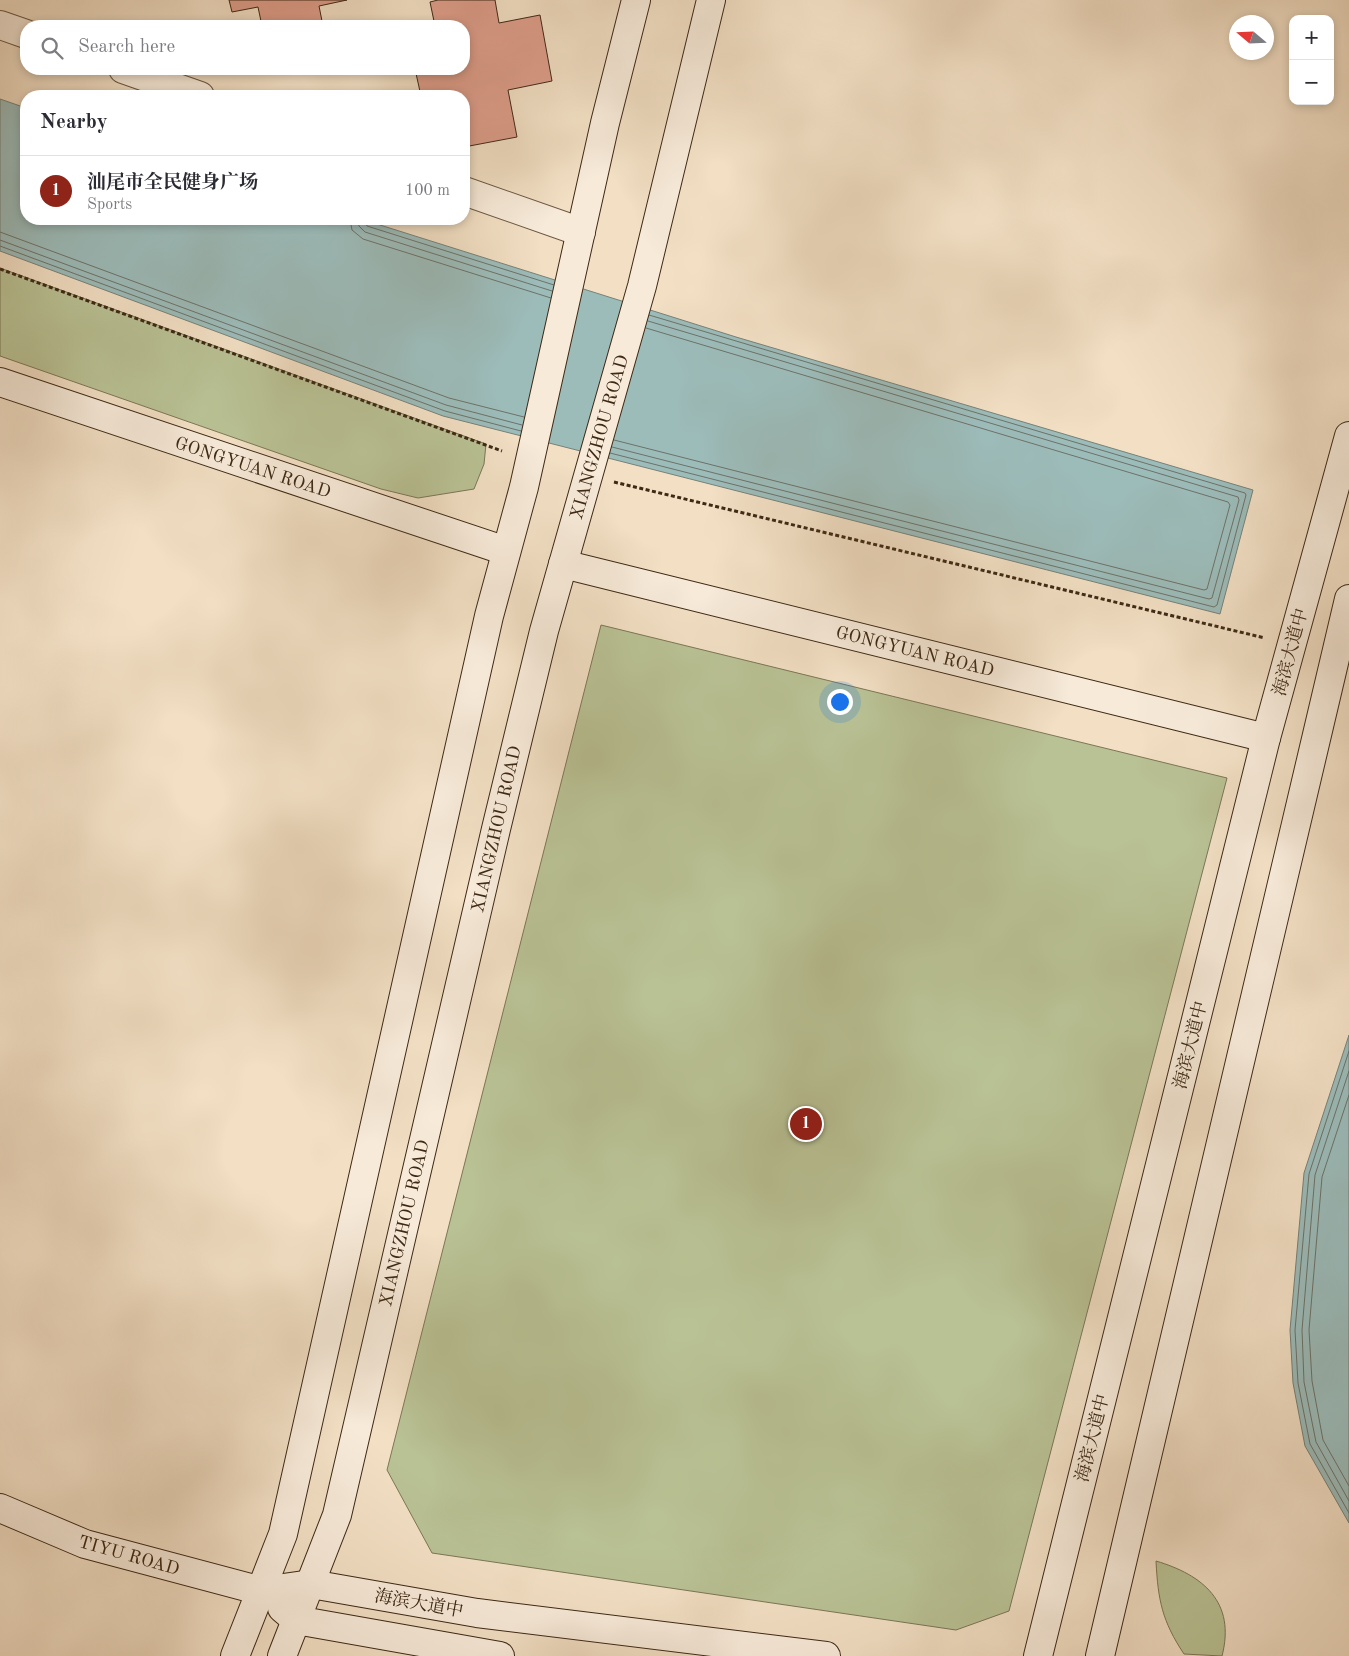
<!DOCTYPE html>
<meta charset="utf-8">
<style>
:root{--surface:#fff;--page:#f2f2f3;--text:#2b2b33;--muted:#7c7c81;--line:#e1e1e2;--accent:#8f2418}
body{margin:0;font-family:"Old Standard TT","Noto Serif SC",serif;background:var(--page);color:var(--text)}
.controls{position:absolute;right:15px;top:15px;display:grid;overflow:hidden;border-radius:10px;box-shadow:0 2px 8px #0003}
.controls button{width:45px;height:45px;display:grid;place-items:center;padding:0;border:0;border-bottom:1px solid var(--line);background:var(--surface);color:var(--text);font:25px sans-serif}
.compass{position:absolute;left:1229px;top:15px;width:45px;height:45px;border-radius:50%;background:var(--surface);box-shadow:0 2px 8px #0003;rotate:289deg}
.you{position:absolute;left:839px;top:701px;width:18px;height:18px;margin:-12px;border:4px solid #fff;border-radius:50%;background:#1a73e8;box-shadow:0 0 0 8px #1a73e833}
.badge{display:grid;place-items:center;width:32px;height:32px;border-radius:50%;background:var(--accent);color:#fff;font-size:16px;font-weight:700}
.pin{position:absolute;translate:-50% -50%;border:2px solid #fff;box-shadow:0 1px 5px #0006}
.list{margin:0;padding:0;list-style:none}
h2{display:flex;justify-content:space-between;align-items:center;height:65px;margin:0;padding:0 20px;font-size:21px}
h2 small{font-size:16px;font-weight:400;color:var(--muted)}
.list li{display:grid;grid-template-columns:32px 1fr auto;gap:15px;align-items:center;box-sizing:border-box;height:70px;padding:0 20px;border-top:1px solid var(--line)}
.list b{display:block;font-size:19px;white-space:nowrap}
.list p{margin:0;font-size:16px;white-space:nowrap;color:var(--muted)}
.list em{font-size:16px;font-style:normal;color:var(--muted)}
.icon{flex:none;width:28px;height:28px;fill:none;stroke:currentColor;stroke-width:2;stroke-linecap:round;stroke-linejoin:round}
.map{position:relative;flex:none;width:1349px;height:1656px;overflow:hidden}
.search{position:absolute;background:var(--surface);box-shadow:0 2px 8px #0003;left:20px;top:20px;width:450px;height:55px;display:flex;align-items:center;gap:12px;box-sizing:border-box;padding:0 18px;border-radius:20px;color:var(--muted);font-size:19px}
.panel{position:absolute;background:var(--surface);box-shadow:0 2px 8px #0003;left:20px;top:90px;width:450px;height:135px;border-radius:20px}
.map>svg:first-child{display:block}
.green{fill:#b9c295;stroke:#7c7655}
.water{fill:#9cbcba;stroke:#768178}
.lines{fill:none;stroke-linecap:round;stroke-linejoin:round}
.shore{stroke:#6d7268;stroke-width:1}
.building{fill:#dd9d8a;stroke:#3e2915}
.street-casing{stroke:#6b5641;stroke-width:30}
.secondary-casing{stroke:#3e2915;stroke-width:30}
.path{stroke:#3e2915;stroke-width:3;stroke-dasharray:4 2.5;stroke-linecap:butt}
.street{stroke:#f7ead9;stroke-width:28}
.secondary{stroke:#f7ead9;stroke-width:28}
.labels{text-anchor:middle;stroke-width:4;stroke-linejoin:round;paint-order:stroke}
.street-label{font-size:18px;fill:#3e2915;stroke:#f7ead9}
</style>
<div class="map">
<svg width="1349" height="1656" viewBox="0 0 1349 1656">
<rect width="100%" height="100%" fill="#f2dfc4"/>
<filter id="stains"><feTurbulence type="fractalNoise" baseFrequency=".004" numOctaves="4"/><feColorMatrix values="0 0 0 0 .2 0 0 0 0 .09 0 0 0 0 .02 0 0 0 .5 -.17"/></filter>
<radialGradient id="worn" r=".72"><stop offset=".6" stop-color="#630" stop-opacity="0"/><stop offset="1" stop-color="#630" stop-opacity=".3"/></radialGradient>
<g class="green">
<path d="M0,268l486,176 -2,20 -10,25 -56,9 -37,-9 -381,-133z"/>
<path d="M601,625l626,153 -218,833 -53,19 -524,-77 -45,-83z"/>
<path d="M1156,1561c47,14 80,41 66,95l-38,-2c-22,-33 -26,-54 -28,-93z"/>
</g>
<g class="water">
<path d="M0,99l26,9v111h335l375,118 517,153 -33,124 -777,-198 -443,-165z"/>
<path d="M1349,1035v488l-44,-77 -12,-63 -3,-53 14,-157z"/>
</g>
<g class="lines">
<g class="shore">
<path d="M350,219l2,11 11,9 188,59"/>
<path d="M357,219l2,7 6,6 187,59"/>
<path d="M363,219l4,7 187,59"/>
<path d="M0,232l449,166 75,19"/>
<path d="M0,240l446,165 76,20"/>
<path d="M0,246l445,165 76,20"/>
<path d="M614,440l590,150 3,-1 23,-84 -2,-3 -582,-174"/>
<path d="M612,447l597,152 3,-1 27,-98 -1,-3 -590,-176"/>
<path d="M610,453l604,154 3,-2 29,-110 -1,-2 -596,-178"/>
<path d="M1349,1051l-40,123 -14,156 3,53 12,61 39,69"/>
<path d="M1349,1071l-34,104 -13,155 2,52 12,60 33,59"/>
<path d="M1349,1095l-27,82 -13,153 3,51 11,59 26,46"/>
</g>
</g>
<g class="building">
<path d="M229,0h118l-28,6 4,20h-61l-4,-19 -26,5z"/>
<path d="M438,0h57l4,23 41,-8 12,66 -44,9 9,47 -53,10v-51h-16l-1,-5 -26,5 -6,-27h49v-43h-29l-5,-24z"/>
</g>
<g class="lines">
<g class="street-casing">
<g id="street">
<path d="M0,25l26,9"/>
<path d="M123,69l77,27"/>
<path d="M464,191l117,41"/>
</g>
</g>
<g class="secondary-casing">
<g id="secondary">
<path d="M0,382l506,169"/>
<path d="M563,564l703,174"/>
<path d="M0,1508l85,36 177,47 49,-7 166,29 349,43"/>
<path d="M282,1608l14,12 204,36"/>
<path d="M235,1656l48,-122 206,-918 35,-129 81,-364 31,-123"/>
<path d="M282,1656l55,-141 159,-686 48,-198 98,-345 69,-286"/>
<path d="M1038,1656l228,-918 83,-302"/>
<path d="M1100,1656l249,-1057"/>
</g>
</g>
<g class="path">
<path d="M0,269l502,182"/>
<path d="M614,482l651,156"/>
</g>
<use href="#street" class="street"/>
<use href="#secondary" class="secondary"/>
</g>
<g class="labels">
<g class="street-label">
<text transform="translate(599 437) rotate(-74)" y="6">XIANGZHOU ROAD</text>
<text transform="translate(253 467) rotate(18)" y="6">GONGYUAN ROAD</text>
<text transform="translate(915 651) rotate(14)" y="6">GONGYUAN ROAD</text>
<text transform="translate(1290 652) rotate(-75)" y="6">海滨大道中</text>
<text transform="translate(496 829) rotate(-77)" y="6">XIANGZHOU ROAD</text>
<text transform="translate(1190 1045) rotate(-76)" y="6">海滨大道中</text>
<text transform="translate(404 1223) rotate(-77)" y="6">XIANGZHOU ROAD</text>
<text transform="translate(1092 1438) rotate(-76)" y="6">海滨大道中</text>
<text transform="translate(129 1555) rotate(16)" y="6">TIYU ROAD</text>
<text transform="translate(419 1603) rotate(10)" y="6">海滨大道中</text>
</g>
</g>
<rect width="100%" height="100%" filter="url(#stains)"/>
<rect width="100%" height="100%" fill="url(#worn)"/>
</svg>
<div class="controls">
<button>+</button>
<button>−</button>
</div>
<svg class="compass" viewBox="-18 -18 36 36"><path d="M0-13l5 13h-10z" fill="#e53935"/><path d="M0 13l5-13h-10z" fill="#7c7c81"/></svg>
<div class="you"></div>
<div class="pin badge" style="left:806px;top:1124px">1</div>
<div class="search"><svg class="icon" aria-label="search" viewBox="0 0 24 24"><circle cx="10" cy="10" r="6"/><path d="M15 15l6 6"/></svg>Search here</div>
<section class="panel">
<h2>Nearby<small></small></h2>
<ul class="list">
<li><span class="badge">1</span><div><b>汕尾市全民健身广场</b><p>Sports</p></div><em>100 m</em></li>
</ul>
</section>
</div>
